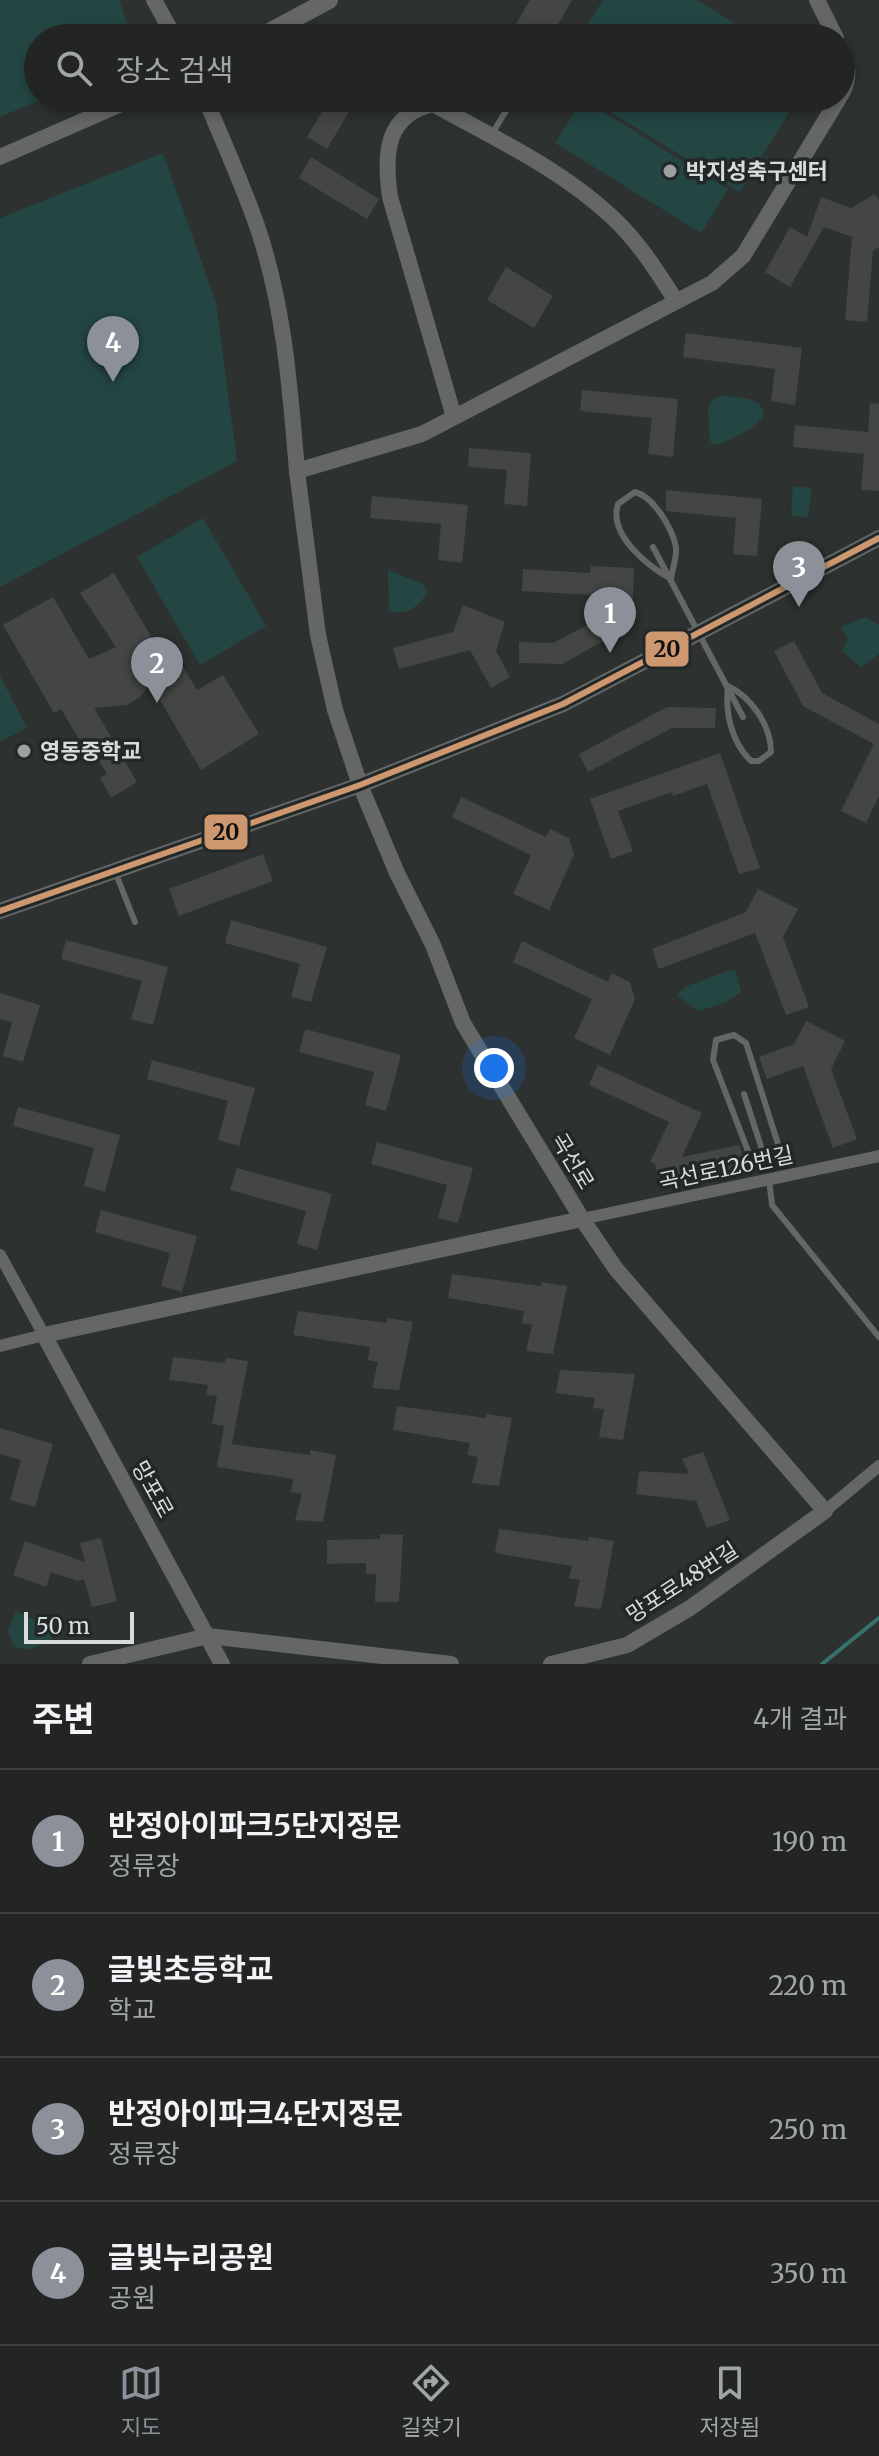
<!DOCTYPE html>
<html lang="ko">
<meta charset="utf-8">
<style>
:root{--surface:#222524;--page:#2e3131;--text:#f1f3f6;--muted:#a2a5a6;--line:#3f4241;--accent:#8c9099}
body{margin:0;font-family:Merriweather,"Noto Sans KR",serif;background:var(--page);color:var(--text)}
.scale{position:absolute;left:24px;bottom:20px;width:110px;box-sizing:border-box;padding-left:8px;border:4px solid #d8dcdb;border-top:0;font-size:22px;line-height:28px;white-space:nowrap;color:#d8dcdb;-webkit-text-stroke:6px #222827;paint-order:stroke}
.you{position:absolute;left:494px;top:1068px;width:28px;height:28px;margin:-20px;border:6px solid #fff;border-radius:50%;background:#1a73e8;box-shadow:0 0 0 12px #1a73e833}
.badge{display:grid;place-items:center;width:52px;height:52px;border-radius:50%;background:var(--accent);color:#fff;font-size:26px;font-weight:700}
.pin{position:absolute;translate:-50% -66px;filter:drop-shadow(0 2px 4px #0008)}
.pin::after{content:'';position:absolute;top:42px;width:28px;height:24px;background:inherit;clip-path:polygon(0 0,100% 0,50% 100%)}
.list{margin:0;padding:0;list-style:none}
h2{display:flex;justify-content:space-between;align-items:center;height:104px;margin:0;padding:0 32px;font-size:34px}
h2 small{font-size:26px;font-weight:400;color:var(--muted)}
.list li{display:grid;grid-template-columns:52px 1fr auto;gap:24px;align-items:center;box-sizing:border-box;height:144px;padding:0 32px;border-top:2px solid var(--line)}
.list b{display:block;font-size:30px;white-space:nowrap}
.list p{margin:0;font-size:26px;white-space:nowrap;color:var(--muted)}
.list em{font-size:26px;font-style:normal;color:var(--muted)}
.icon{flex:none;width:44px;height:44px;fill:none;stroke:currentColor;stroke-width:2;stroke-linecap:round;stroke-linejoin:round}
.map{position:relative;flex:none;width:879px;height:1664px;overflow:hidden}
.search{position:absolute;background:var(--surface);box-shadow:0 4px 12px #0003;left:24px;right:24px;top:24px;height:88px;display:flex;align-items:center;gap:20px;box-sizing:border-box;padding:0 28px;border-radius:44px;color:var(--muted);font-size:30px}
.sheet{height:680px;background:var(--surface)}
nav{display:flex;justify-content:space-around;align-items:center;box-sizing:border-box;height:112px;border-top:2px solid var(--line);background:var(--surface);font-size:22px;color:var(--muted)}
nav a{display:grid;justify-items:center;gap:4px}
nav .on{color:var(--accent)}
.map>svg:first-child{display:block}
.green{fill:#244643}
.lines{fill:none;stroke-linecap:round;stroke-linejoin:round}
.stream{stroke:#35726c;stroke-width:4}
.building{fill:#434645}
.service{stroke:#646766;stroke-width:6}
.minor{stroke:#646766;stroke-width:12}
.tertiary{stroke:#646766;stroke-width:16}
.secondary{stroke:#646766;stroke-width:18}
.bus-1-casing{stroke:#222827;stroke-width:12}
.bus-1{stroke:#cd976f;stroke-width:6}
.poi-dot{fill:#9ca09f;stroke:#222827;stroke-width:3}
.labels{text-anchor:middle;stroke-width:7;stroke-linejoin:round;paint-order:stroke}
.poi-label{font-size:22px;font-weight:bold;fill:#d8dcdb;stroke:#222827;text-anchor:start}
.street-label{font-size:22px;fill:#d8dcdb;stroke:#222827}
.line-badge{stroke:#222827;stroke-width:3}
.pale-badge-label{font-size:22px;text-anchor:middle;font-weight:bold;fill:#111}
</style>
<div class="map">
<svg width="879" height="1664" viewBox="0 0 879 1664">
<rect width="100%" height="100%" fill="#2d3130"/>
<g class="green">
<path d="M0,0h119l13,38h-94v60h7l-45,19z"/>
<path d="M603,0h94l62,38h-180z"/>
<path d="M588,98h210l-58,94z"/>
<path d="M582,99l146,90 -27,44 -146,-90z"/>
<path d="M163,153l53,150 21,158 -237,126v-369z"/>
<path d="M724,395c9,3 23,2 30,6 32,17 -28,42 -40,44l-4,-4 -2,-32 4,-9z"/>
<path d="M793,486l19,2 -4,29 -17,-1z"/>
<path d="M203,518l63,108 -66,39 -63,-108z"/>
<path d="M388,570l35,14 4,8c-6,13 -23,26 -38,18z"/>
<path d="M865,617l14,8v29l-18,13 -19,-16 6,-12 -7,-12z"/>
<path d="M0,676l27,52 -27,14z"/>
<path d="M730,970l6,1 5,21 -16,11 -28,8 -20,-16 8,-8z"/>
<path d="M16,1611l32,16 4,12c-14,8 -24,14 -39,7l-5,-16z"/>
</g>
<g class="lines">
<path class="stream" d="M822,1664l57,-46"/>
</g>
<g class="building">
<path d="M530,0h42l-22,38h-42z"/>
<path d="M330,98h16l8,5 -27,46 -20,-12z"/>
<path d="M311,157l68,42 -12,20 -68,-41z"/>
<path d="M875,194l4,6v47l-6,4 -6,71 -22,-2 7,-83 -28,-10 -34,60 -25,-15 25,-45 17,10 14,-40 30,11z"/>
<path d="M506,267l47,29 -19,32 -47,-28z"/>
<path d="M686,333l116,15 -7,57 -24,-4 4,-32 -92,-12z"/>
<path d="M582,390l96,9 -5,58 -25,-3 4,-36 -72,-7z"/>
<path d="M870,403l9,1v87l-18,-1 3,-36 -71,-7 2,-22 73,7z"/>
<path d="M469,448l62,5 -4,53 -23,-2 3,-34 -39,-3z"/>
<path d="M666,490l96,9 -5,57 -24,-2 3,-36 -70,-7z"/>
<path d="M372,496l96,9 -6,58 -24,-3 3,-36 -71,-6z"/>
<path d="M591,566l43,2 -2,57 -70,39 -43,-1v-21l34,1 38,-20 1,-28 -70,-4 1,-22 67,4z"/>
<path d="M114,573l50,86 11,-6 22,37 26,-15 36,59 -58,36 -51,-87 -9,13 -14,9 -33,3 43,74 -26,16 -11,-20 7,-4 -16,-27 -5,4 -25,-42 -7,4 -51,-88 50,-28 36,62 27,-12 -36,-54z"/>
<path d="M463,605l42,17 -9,29 14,26 -19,11 -21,-38 -71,19 -6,-21 60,-16z"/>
<path d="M794,641l28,52 57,31v72l-13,27 -25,-12 33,-67 -71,-38 -29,-55z"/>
<path d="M667,707l49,1 -1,20h-43l-84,44 -9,-18z"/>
<path d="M720,753l40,115 -21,6 -32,-90 -34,12 -1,-4 -54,19 15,40 -22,8 -21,-60z"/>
<path d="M461,797l85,40 4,-8 19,9 5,17 -25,55 -36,-16 18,-39 -79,-38z"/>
<path d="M263,854l10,27 -94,35 -10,-27z"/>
<path d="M758,889l40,20 -15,28 26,70 -23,8 -31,-82 -96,36 -7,-20 94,-37z"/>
<path d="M231,920l96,27 -16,55 -20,-5 9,-33 -75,-21z"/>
<path d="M66,940l102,27 -15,58 -22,-6 11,-38 -81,-22z"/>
<path d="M522,941l86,41 3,-9 19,9 5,17 -25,56 -36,-17 18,-39 -79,-37z"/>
<path d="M0,993l40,12 -17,57 -20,-6 9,-34 -12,-3z"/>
<path d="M806,1021l39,20 -14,28 26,70 -24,9 -30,-82 -36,13 -8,-22 35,-13z"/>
<path d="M305,1029l96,26 -15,56 -21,-6 9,-33 -75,-20z"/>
<path d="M152,1060l103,28 -16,58 -21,-6 10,-39 -81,-22z"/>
<path d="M598,1065l104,48 -20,44 57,-12 9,24 -88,19 -5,-24 -5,-2 19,-40 -80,-37z"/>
<path d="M18,1107l102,28 -15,57 -21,-6 10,-38 -81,-22z"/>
<path d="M377,1142l96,26 -15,55 -20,-5 9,-33 -76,-21z"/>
<path d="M237,1168l95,26 -15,56 -20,-6 9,-33 -76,-21z"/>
<path d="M101,1210l96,26 -15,56 -21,-6 9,-33 -75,-21z"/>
<path d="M452,1274l89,12v-4l26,4 -14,68 -27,-3 6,-26 -10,-2 2,-12 -76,-13z"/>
<path d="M298,1311l89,12v-5l26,4 -14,68 -27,-2 6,-26 -10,-2 2,-13 -77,-12z"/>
<path d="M173,1357l52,6 1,-5 22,3 -16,83 78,11v-5l26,5 -13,67 -28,-2 7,-26 -11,-2 2,-13 -76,-12 7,-41 -12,-2 5,-28 -11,-1 2,-10 -39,-5z"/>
<path d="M560,1370l75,4 -12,66 -24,-3 5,-28 -11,-1 2,-10 -39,-5z"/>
<path d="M397,1406l89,12 1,-4 25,4 -13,68 -27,-3 6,-26 -11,-2 3,-12 -77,-13z"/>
<path d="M0,1428l53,16 -18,63 -25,-7 11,-40 -21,-6z"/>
<path d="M703,1452l27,68 -23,8 -11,-27 -60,-7 3,-23 50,3 -7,-15z"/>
<path d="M499,1529l89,12 1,-4 25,4 -13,68 -27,-3 6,-26 -11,-2 3,-12 -77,-13z"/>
<path d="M380,1534l23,1 -4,67h-24l1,-28h-10v-11l-39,1v-24l53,-1z"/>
<path d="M101,1538l16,63 -25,6 -8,-28 -7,2 -26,-9 -5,15 -33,-12 12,-34 60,21 -5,-19z"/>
</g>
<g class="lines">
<g class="service">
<path d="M417,30l13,8"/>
<path d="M493,132l21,-34"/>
<path d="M635,492c19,5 37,36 41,55 1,10 -4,23 -5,32 -23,-13 -63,-44 -53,-75z"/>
<path d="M653,547l90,170"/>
<path d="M728,686c23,11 43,39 43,66l-12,9h-8c-20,-19 -26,-49 -23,-75z"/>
<path d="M116,874l19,48"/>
<path d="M734,1035l12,8 32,101 -10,23 -20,-16 -35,-91 3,-20z"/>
<path d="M744,1094l24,74"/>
<path d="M769,1179l3,26 107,132"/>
</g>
<g class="minor">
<path d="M582,1219l297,-63"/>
<path d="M0,1255l44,80 -44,11"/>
<path d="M825,1511l54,-45"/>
</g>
<g class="tertiary">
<path d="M154,0l21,38"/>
<path d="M817,0l19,38"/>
<path d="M841,48c8,15 9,32 0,47"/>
<path d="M205,98c17,41 36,83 51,125 28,80 34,164 41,248l125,-37 290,-151 31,-27 96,-158"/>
<path d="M0,157l135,-59"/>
<path d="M454,417l-64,-220c-6,-42 -5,-82 43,-93 61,34 128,65 179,113 26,24 45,54 64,84"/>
<path d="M297,471l21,164 17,75 25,75 37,88 36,72 30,78 119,196 34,50 209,242 -135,97 -63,37 -76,19"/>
<path d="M0,911l360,-126 203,-81 316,-166"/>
<path d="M90,1664l118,-28 243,28"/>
<path d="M222,1664l-178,-329 538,-116"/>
</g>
<path class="secondary" d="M258,38l71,-38"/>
<g class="bus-1-casing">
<path id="bus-1" d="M0,911l360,-126 203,-81 316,-166"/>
</g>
<use href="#bus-1" class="bus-1"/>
</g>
<g class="poi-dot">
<circle cx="670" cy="171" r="8"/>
<circle cx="24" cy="751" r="8"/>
</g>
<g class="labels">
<g class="poi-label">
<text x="686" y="179">박지성축구센터</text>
<text x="40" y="759">영동중학교</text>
</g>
<g class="street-label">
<text transform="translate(573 1161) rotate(59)" y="8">곡선로</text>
<text transform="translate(726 1168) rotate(-12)" y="8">곡선로126번길</text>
<text transform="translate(153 1489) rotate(61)" y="8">망포로</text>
<text transform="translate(682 1582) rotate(-33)" y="8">망포로48번길</text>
</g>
</g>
<g class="line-badge">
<rect x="644" y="630" width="46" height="38" rx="8" fill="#cd976f"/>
<rect x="203" y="813" width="46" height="38" rx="8" fill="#cd976f"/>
</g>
<g class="pale-badge-label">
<text x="667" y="657">20</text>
<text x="226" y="840">20</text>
</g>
</svg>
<div class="scale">50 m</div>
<div class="you"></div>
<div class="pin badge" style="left:610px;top:653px">1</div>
<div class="pin badge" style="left:157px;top:703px">2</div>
<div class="pin badge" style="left:799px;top:607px">3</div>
<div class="pin badge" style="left:113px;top:382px">4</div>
<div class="search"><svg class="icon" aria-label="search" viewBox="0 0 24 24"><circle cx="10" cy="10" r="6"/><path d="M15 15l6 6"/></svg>장소 검색</div>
</div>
<section class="sheet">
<h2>주변<small>4개 결과</small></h2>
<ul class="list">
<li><span class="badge">1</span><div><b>반정아이파크5단지정문</b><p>정류장</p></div><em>190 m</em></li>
<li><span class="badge">2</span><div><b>글빛초등학교</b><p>학교</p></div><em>220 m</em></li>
<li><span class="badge">3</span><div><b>반정아이파크4단지정문</b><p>정류장</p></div><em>250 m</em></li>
<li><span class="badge">4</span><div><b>글빛누리공원</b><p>공원</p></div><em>350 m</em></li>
</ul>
</section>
<nav>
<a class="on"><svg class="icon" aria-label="map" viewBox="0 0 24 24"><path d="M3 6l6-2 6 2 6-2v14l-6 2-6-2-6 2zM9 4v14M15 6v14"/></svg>지도</a>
<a><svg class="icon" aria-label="directions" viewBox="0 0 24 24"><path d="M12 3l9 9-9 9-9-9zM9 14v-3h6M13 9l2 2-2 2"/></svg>길찾기</a>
<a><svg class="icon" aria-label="saved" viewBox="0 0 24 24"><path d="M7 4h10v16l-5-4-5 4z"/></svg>저장됨</a>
</nav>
